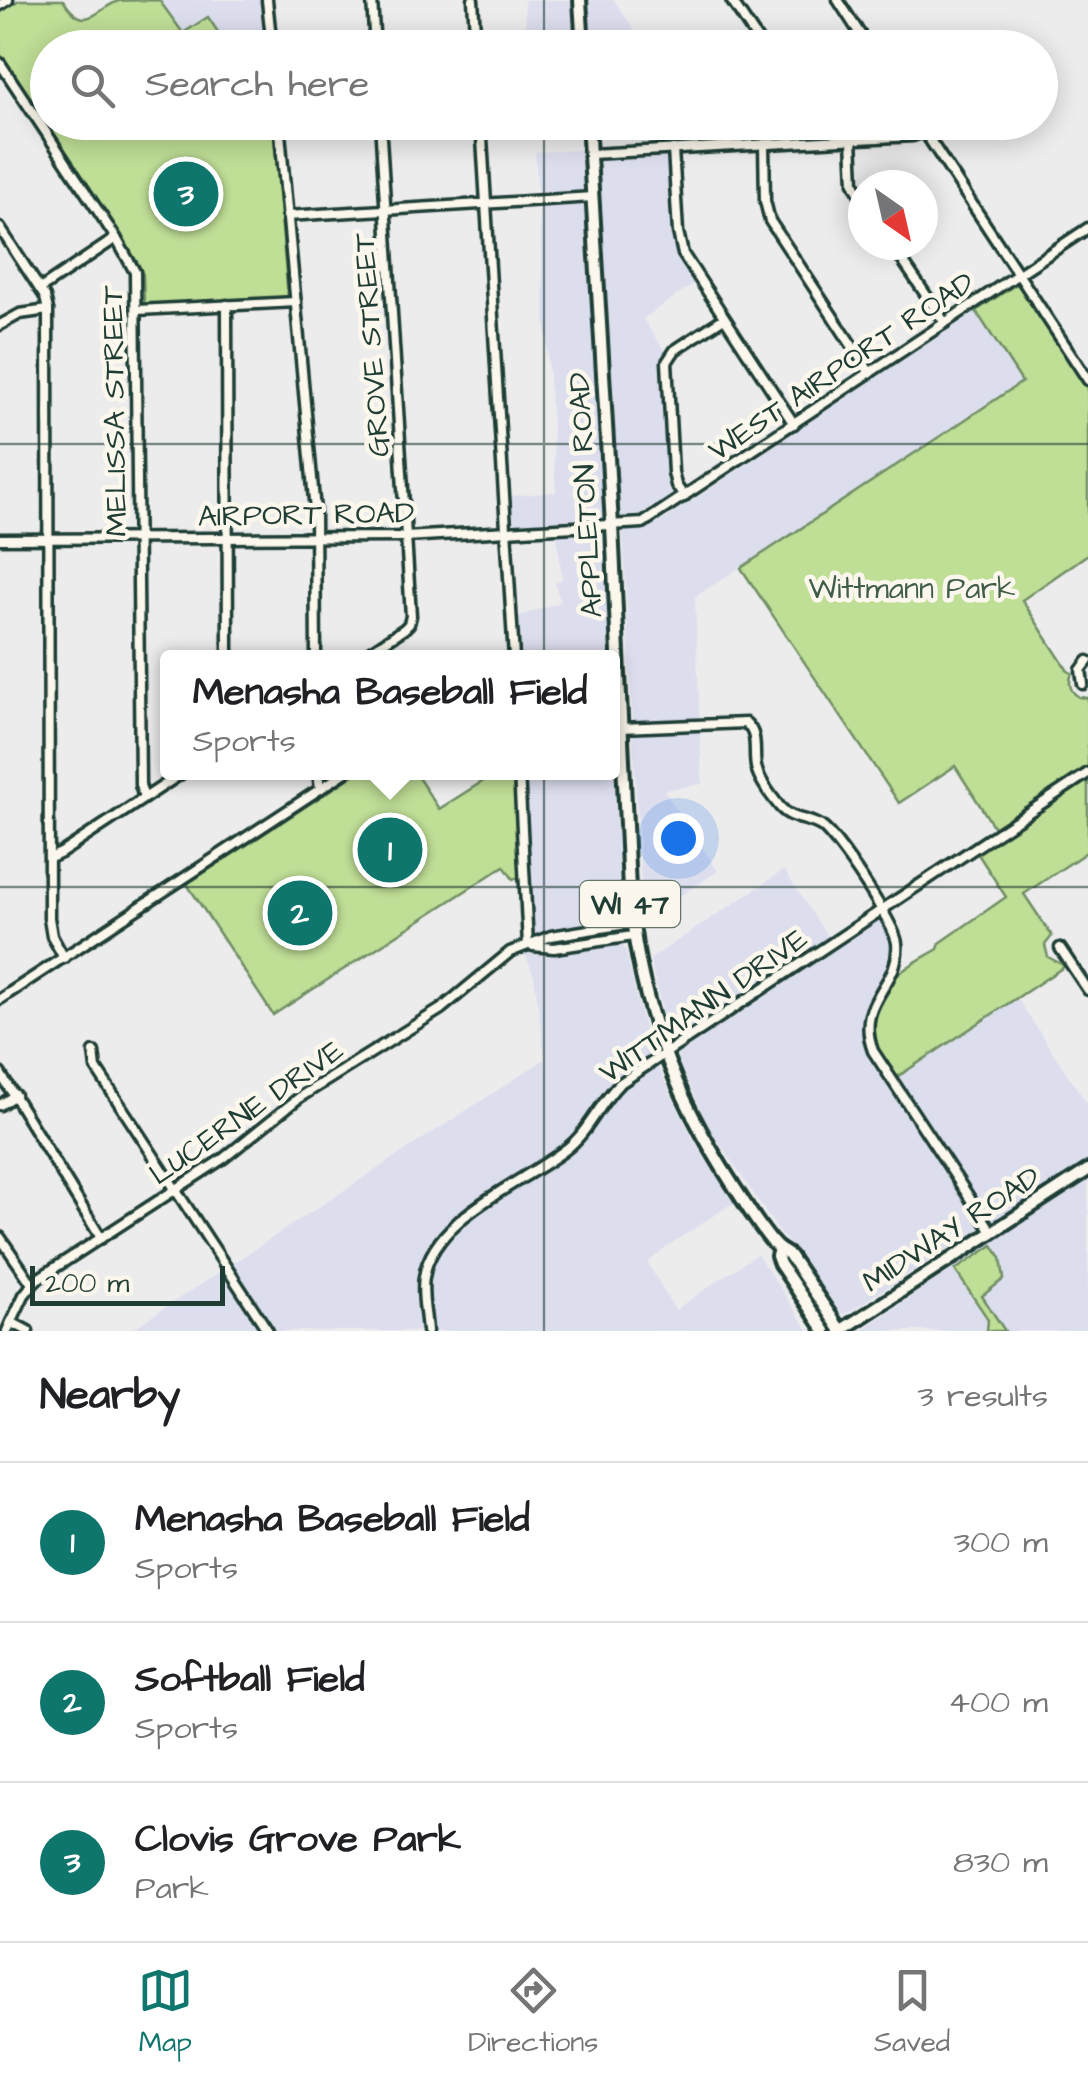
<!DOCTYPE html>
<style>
:root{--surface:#fff;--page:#f6f6f6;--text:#202124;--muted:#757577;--line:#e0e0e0;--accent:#0f766e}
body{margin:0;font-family:"Architects Daughter",sans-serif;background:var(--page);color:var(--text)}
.compass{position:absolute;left:848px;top:170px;width:90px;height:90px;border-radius:50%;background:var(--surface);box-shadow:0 5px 25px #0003;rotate:146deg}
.scale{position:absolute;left:30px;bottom:25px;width:195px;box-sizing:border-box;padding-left:10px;border:5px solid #1f3d34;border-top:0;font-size:28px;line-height:35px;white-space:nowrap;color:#1f3d34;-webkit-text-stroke:8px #fbf7ec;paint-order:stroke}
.you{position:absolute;left:678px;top:838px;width:35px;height:35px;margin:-25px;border:8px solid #fff;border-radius:50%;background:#1a73e8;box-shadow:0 0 0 15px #1a73e833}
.badge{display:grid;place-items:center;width:65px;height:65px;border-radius:50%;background:var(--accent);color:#fff;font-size:32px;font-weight:700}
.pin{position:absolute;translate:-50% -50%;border:5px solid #fff;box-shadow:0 2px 10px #0006}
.popup{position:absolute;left:160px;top:650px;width:460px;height:130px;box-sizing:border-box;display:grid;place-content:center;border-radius:10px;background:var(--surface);filter:drop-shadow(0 2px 8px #0005);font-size:32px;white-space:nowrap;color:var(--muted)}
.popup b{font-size:38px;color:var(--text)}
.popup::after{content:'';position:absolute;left:50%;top:100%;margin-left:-20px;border:20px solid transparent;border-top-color:var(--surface)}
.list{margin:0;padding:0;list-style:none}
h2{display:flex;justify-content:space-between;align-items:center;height:130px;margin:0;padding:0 40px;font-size:42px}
h2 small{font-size:32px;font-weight:400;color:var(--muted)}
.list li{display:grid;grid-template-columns:65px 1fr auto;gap:30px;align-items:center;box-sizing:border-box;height:160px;padding:0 40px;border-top:2px solid var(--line)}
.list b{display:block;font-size:38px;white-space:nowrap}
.list p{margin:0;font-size:32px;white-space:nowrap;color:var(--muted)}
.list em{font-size:32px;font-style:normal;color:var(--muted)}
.icon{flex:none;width:55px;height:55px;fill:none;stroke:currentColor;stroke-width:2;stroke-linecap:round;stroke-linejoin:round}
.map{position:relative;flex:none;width:1088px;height:1331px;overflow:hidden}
.search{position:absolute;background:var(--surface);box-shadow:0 5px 25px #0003;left:30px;right:30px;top:30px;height:110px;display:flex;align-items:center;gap:25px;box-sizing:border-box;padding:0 35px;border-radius:55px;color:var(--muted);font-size:38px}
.sheet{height:610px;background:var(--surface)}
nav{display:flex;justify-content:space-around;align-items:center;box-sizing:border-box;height:140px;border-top:2px solid var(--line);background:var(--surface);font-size:28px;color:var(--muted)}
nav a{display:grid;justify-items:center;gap:5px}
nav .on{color:var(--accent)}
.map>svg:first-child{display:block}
.built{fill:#dcdeee}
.green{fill:#bfde96;stroke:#6f8e65;stroke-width:2.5}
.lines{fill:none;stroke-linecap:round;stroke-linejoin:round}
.minor-casing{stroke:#1f3d34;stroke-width:15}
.major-casing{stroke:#1f3d34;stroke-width:18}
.minor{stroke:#fbf7ec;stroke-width:8}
.major{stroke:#fbf7ec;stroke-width:10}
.grid{fill:none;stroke:#1f3d34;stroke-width:2.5;stroke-opacity:0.55}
.labels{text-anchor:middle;stroke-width:9;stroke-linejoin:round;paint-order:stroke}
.shield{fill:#fbf7ec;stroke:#61756b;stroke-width:2.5}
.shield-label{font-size:28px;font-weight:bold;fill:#1f3d34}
.street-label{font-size:30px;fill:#1f3d34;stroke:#fbf7ec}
.park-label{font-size:30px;fill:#3f5d48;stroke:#fbf7ec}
</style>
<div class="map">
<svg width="1088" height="1331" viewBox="0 0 1088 1331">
<rect width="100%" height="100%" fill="#edeced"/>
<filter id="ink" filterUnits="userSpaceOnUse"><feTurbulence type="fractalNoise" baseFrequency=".01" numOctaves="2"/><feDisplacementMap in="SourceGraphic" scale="20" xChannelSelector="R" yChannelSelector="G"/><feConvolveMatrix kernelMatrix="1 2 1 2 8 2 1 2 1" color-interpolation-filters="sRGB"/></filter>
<g filter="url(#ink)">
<g class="built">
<path d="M159,0h103l3,36 -17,11h-20l-20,-30 -26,17z"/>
<path d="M524,0h90l20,29 1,18h-108z"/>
<path d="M583,150l2,9 85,-6 6,98 19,32 -52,36 24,35 -5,14 7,107 7,18 -37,22 -127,10 -2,-29 46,-4 -21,-340z"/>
<path d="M976,311l47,71 -328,215 7,187 -38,6 54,81 -74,49 -4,-52 -17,-336 31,-6z"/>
<path d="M597,532l5,4 3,11 4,110h-89l-3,-40 43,-15 -5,-19 7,-4 -5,-44z"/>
<path d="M613,728l7,190 -4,5 -79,13 -3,-4 -8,-159 86,-1z"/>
<path d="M784,870l49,75 42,-26 8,3 4,7 2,6 1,24 -7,18 -10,14 -6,12 -4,17 6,34 18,29 130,-85 71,107v57l-78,51 -68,39 -98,63 -6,-4 -31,-38 -16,-23 -2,-7 -8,-8 -73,-109 -29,-64 -14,-40 -15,-63z"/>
<path d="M615,944l8,2 2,3 24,100 43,88 41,66 -67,44 -18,16 27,47 82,-56 52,77h-680l416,-272 -11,-83 -10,-25 27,1z"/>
<path d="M1088,1179v152h-228l128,-87z"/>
</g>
<g class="green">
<path d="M19,0h44c22,34 31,11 55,1 11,-1 29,-1 41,-1l24,33 25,-16 20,30 -180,1v74l225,1 15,174 -144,7 -1,-29 -4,-10 -139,-211v-41z"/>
<path d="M1018,283l70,104v167l-66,46 46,71 4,2c-4,10 -3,18 7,24l9,1v70l-93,61 -40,-63 -56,37 -158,-235 281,-186 -46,-71z"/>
<path d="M357,773h58l24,36 57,-36h20l4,104 -7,2 -9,-13 -231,149 -86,-131z"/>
<path d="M1088,777v74l-64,43 28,42 -7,9 3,12 17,9 -168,111c-6,-8 -13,-17 -18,-27 -13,-25 0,-55 18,-74 10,-11 28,-19 41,-27l2,-6 66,-46 -30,-46z"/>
<path d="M993,1245l8,13 3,21 -22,17 23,35h-18l1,-12 -33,-49z"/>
</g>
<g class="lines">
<g class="minor-casing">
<g id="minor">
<path d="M267,0l5,48"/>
<path d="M372,0l3,48"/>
<path d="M473,0l3,48"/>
<path d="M731,0l32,48"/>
<path d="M838,0l31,48"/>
<path d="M0,5l8,-5"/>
<path d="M0,63l116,175 19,34 5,513 4,13"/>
<path d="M279,122l36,389 1,147"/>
<path d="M481,122l33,536"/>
<path d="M918,122l170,258"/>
<path d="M852,139l2,44 9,18"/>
<path d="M764,144l1,57 5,20 100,152"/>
<path d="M673,149l5,83 5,22 111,170"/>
<path d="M591,154l322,-18 11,-4"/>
<path d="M287,216l306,-19"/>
<path d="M0,228l45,69 3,13 1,608 3,18 12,22"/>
<path d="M892,245l53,78"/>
<path d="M40,289l76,-51"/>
<path d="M227,305l1,353"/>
<path d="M137,310l159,-8"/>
<path d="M0,325l20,-11 28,-4"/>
<path d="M684,497l-8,-12 -3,-13 -6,-110 8,-12 49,-32"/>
<path d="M0,539l405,-2 238,-14 445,-295"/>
<path d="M360,658l44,-29 5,-5 2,-8 -31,-494"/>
<path d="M1083,684l-2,-14 7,-9"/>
<path d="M621,728l125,-5c13,12 7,28 10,44 3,13 15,29 24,40 11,13 28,11 41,19 16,11 74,98 76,117 4,44 -43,56 -24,108l119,181"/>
<path d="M318,772l2,17"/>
<path d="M519,772l9,173"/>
<path d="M50,858l11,-5 123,-81"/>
<path d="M533,946l21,2 79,-12"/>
<path d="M1060,948l28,42"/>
<path d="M0,999l346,-227"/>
<path d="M94,1052l2,16 172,263"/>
<path d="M0,1073l101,165"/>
<path d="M0,1105l15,-10"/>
<path d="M0,1237l32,47"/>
<path d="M11,1322l17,9"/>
<path d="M7,1331l17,-36 12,-15 188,-122 76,-61 141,-88 69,-57 41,-16 81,-13"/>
<path d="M427,1331c-1,-18 -6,-36 -3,-54 9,-60 97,-93 141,-127 23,-17 34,-46 54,-66l469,-311"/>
</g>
</g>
<g class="major-casing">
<g id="major">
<path d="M580,0l3,48"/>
<path d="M588,122l24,403 17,364c9,111 43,202 104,296 11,16 31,51 45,63 4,3 8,5 12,8l51,75"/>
<path d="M779,1249l-2,7 3,8 45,67"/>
<path d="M840,1331l248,-161"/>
</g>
</g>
<use href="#minor" class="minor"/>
<use href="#major" class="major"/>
</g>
</g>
<path class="grid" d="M544,0v48M544,122v1209M0,444h1088M0,887h1088"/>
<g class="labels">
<rect class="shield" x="580" y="881" width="100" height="46" rx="8"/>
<g class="shield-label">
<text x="630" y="914">WI 47</text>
</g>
<g class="street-label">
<text transform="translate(371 345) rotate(-94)" y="10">GROVE STREET</text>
<text transform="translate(841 366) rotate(-34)" y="10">WEST AIRPORT ROAD</text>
<text transform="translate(114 411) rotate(-91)" y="10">MELISSA STREET</text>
<text transform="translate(585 495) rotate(-93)" y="10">APPLETON ROAD</text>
<text transform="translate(306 514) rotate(-1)" y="10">AIRPORT ROAD</text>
<text transform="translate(703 1005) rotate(-35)" y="10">WITTMANN DRIVE</text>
<text transform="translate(246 1112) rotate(-35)" y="10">LUCERNE DRIVE</text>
<text transform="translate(951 1229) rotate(-33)" y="10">MIDWAY ROAD</text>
</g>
<g class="park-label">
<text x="912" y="598">Wittmann Park</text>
</g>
</g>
</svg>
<svg class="compass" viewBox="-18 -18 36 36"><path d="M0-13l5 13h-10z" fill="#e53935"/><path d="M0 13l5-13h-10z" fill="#757577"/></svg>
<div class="scale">200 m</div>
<div class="you"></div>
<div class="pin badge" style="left:390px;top:850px">1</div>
<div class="popup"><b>Menasha Baseball Field</b>Sports</div>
<div class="pin badge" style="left:300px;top:913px">2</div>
<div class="pin badge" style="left:186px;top:194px">3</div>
<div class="search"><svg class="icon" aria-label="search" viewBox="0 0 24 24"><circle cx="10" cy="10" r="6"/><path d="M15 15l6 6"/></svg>Search here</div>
</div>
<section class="sheet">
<h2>Nearby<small>3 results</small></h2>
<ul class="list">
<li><span class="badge">1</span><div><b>Menasha Baseball Field</b><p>Sports</p></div><em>300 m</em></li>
<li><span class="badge">2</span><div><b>Softball Field</b><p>Sports</p></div><em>400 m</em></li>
<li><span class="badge">3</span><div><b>Clovis Grove Park</b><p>Park</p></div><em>830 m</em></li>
</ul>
</section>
<nav>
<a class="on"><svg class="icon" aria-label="map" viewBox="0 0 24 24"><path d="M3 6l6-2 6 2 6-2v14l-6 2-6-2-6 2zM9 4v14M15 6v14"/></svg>Map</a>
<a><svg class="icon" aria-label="directions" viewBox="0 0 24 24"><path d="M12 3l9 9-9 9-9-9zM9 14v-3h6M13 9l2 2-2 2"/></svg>Directions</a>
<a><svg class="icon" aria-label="saved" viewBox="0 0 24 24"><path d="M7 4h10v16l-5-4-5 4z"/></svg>Saved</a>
</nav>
